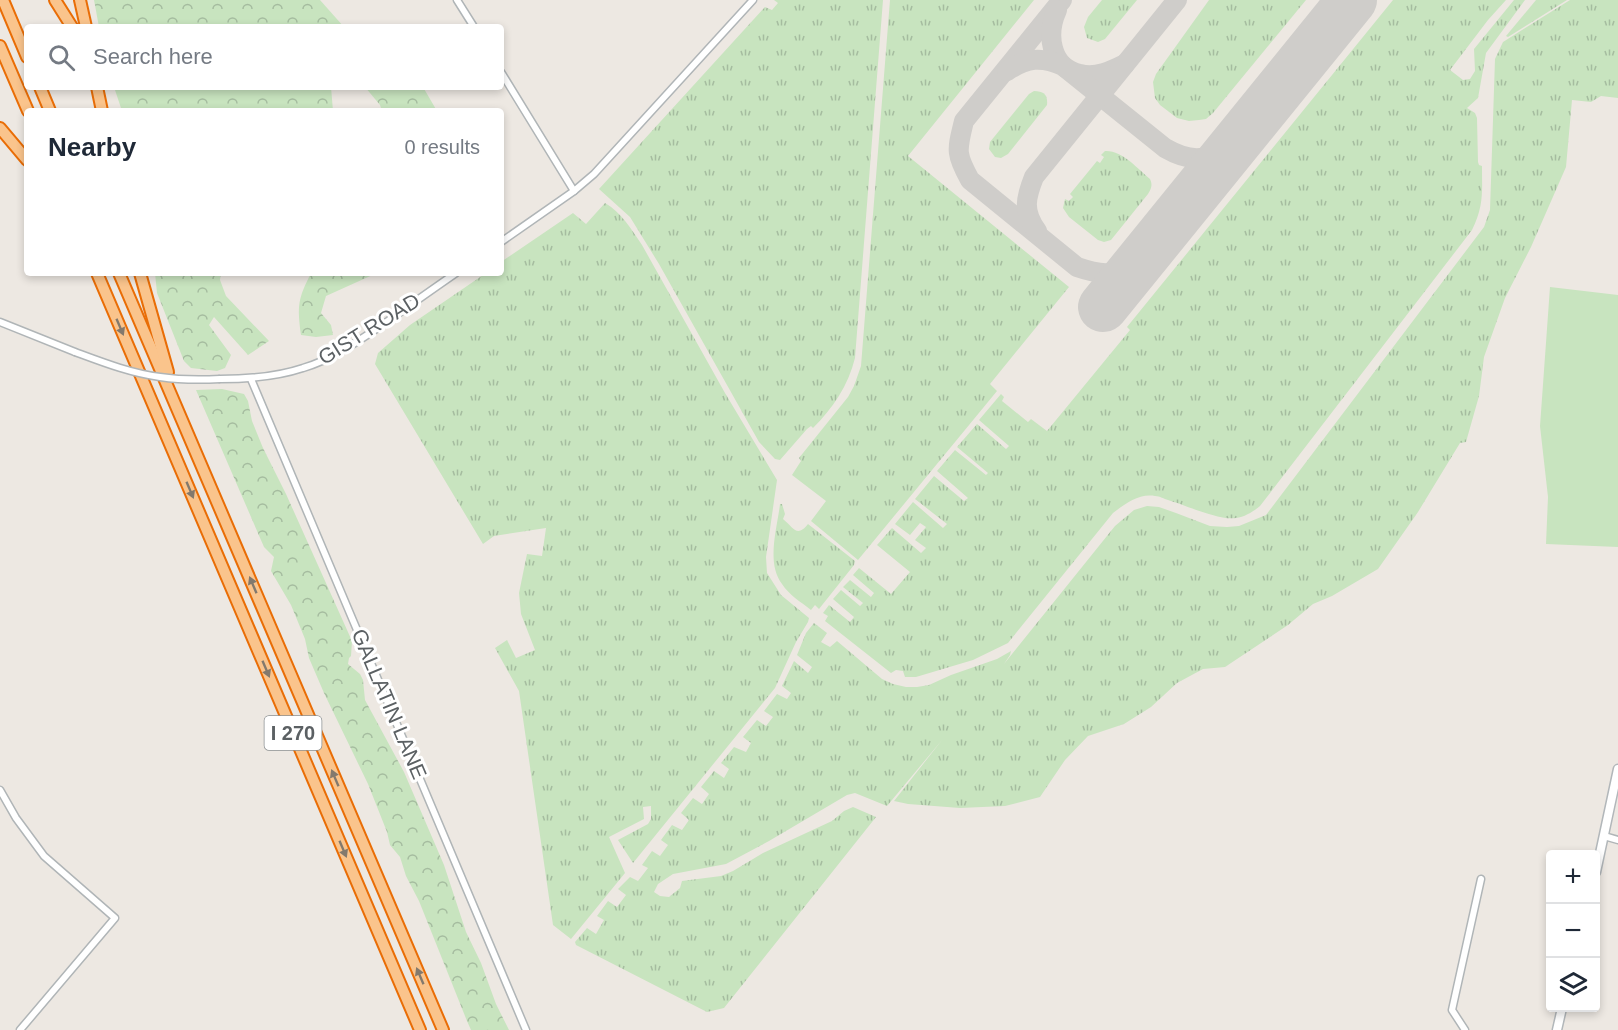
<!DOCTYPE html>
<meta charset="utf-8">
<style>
:root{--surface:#fff;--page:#f2f2f3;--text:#1f2937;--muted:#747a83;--line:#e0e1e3}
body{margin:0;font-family:Helvetica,sans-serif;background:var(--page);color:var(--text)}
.controls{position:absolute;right:18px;bottom:18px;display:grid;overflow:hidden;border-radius:6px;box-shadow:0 3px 9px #0003}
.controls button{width:54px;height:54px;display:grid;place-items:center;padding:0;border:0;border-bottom:2px solid var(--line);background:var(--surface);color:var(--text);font:30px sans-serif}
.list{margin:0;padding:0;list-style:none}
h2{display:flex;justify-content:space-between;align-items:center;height:78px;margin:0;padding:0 24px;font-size:26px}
h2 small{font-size:20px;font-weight:400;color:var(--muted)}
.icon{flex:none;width:33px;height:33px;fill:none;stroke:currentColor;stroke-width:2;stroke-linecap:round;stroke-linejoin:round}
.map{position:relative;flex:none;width:1618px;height:1030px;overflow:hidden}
.search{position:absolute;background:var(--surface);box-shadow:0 3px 9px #0003;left:24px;top:24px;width:480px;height:66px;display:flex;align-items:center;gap:15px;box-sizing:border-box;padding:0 21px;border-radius:6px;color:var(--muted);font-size:22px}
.panel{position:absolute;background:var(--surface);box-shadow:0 3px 9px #0003;left:24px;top:108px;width:480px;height:168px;border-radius:6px}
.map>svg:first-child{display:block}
.grass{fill:url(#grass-tufts)}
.forest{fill:url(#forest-crowns)}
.green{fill:#c8e4bf}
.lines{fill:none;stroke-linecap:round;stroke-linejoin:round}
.taxiway{stroke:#cfcdca;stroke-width:20}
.runway{stroke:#cfcdca;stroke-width:50}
.street-casing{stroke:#b0b5b7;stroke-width:9}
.secondary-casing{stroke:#b2b7ba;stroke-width:11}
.highway-casing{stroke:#e96d06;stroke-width:14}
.street{stroke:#fff;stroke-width:6}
.secondary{stroke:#fff;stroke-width:8}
.highway{stroke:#fac48c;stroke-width:10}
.street-bridge-casing{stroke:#b0b5b7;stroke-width:9;stroke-linecap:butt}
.street-bridge{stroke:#fff;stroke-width:6}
.oneway{fill:#83796d}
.labels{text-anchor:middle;stroke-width:6;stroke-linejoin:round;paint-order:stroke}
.shield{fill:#fff;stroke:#8c9092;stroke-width:1.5}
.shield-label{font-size:20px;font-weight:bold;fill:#5b6063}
.street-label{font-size:21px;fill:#5b6063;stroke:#fff}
</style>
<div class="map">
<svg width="1618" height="1030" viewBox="0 0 1618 1030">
<defs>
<pattern id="grass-tufts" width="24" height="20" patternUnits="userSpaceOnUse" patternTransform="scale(1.5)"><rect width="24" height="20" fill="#c8e4bf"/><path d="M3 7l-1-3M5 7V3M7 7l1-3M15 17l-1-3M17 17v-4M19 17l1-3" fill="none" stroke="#a5bc9f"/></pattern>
<pattern id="forest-crowns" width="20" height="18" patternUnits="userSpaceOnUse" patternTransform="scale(1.5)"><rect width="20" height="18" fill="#c8e4bf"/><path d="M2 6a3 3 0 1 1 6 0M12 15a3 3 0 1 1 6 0" fill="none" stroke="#a5bc9f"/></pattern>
</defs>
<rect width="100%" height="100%" fill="#ede8e2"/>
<g class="grass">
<path d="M774,0h109l-28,358c-7,28 -22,50 -42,70l-2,-2 -4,3 -27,31 -5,-1 -16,-17 -100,-178 -29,-47 -31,-28 166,-182 7,3 6,-7z"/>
<path d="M890,0h144l-126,156 161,131 -79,97 7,7 -139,169 -47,-39 15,-20 -34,-26 9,-14 -2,-3 49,-61 6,-11 7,-20z"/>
<path d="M1102,0h35l-32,39 -7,3 -11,-4 -3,-11 4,-10z"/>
<path d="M1209,0h97l-93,113 -7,6 -7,1 -10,1 -12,-3 -17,-13 -5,-7 -2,-16 3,-8z"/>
<path d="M1393,0h113l-18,20 -38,50 13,10 7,-1 5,-8 -1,-22 40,-49h11l-39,53 -8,45 -11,10 8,5 2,5 1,44 1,3 3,1c0,26 2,40 -10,64l-212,276c-6,5 -15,11 -24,12 -16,3 -51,-13 -68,-18 -4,-1 -8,-4 -13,-4 -16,-3 -30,8 -42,17l-105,130 -35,17 -57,17h-11l-2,-6 -7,-1 -5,3 -66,-52 3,-5 -5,-3 6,-8 21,17 4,-5 -21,-18 8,-9 19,16 3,-3 -20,-16 7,-7 21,17 3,-4 -21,-18 6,-7 32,26 19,-22 -33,-27 15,-17 29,25 5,-5 -11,-8 11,-13 -6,-4 -10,12 -15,-11 18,-22 30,26 4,-4 -32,-25 19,-23 30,25 4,-3 -31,-27 18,-21 31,25 2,-2 -31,-26 20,-23 29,25 3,-3 -30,-26 22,-26 3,3 -2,4 26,21 3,-3 16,12 83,-101 -3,-3z"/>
<path d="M1536,0h31l-59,37 -2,-1z"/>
<path d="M1570,0h48v98l-17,-2 -10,6 -19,-2 -6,67 -35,80 -26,51 -21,59 -5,39 -13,46 -6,1 -42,69 -40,57 -46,27 -19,8 -25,21 -63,42 -22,2 -26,14 -26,24 -27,17 -36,12 -23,24 -25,37 -35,9 -45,2 -52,-4 -14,-3 48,-61 -55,66 -32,-13 -8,2 -78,46 -43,23 -53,10 -15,10 -4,8 6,4 9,1 11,-9 2,-7 39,-5 12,-5 30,-18 69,-32 12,-10 9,-4 23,10 -152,191 -17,4 -131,-67 -1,-3 12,-14 9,6 8,-14 -7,-4 11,-15 9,6 9,-12 -8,-6 12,-12 8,4 10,-13 -6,-3 10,-14 8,5 8,-11 -7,-5 11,-15 10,5 7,-10 -8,-7 12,-15 9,6 7,-10 -8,-7 13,-16 10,7 5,-9 -8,-6 13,-16 12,5 5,-9 -8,-6 14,-17 9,6 7,-9 -9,-6 13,-17 10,5 4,-6 -9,-7 12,-25 14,12 4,-6 -15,-12 9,-22 8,-10 13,10 -6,9 9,5 7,-6 45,38 11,5 13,3h11l12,-2 22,-10 46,-16 14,-8 -1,4 -6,9 111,-138 19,-16 13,-4 12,1 17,6 34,13 17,1 12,-1 27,-11 218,-288 6,-17 5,-151 8,-17z"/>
<path d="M1034,91c10,0 14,4 13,14l-39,49 -7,4 -6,-1 -6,-8 1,-7 39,-48z"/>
<path d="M1105,151c17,-1 33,18 45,28 3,6 1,10 -2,15l-37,46 -7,2 -6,-2 -29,-23 -6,-9 2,-9 4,2 4,-4 -3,-3 27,-33 3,2 4,-6 -3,-2z"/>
<path d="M605,203c16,9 27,27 37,42l83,148 52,87 -11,77 1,16 14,22 28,23 -1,4 -12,20 -21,46 -142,175 -15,-23 30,-16 3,-5v-13l-8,1 1,12 -35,18 16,36 -54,66 -18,-14 -34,-234 -24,-43 12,-8 9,18 19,-8 -14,-36 -2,-21 8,-39 15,2 4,-28 -52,8 -11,8 -108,-180 3,-11 32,-28 76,-52h15v-11l72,-49 13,11z"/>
<path d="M780,504h2l3,10 -2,5c11,9 14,19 25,5l47,37 -1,4 -35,44 -4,-4 -4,5c-10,-8 -22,-15 -29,-26 -16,-21 -5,-55 -2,-80z"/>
</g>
<g class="forest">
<path d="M94,0h226l24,27h-245z"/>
<path d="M114,87h217l2,24h-211z"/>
<path d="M365,87h58l14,24h-55l-2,-6z"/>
<path d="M155,273h66l-1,7 6,16 43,45 -21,14 -34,-38 -5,8 22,30 -6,13 -8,3 -26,-3 -7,-7 -27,-68z"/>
<path d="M311,273h66l-51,23 -5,17 10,12 2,10 -17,2 -15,-2c-4,-30 -3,-36 10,-62z"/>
<path d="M222,389l22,5 4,7 4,20 11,27 23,46 66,147 -1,15 -2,2 -1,6 12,10 3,6 2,20 39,72 40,93 22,67 15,31 15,41 13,26h-38l-4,-9 -48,-120 -13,-25 -6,-19 -10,-12 -3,-13 -19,-48 -44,-91 -15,-35 -4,-19 -14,-34 -20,-34 3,-14 -10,-10 -68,-157z"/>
</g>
<path class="green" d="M1550,287l68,8v252l-72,-3 2,-47 -8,-71z"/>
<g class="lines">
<g class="taxiway">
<path d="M1062,0l-98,121c-7,29 -9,32 6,59l107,87c29,10 38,8 64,-7"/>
<path d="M1057,10c-11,24 -7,58 23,64 16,4 31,-3 45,-10"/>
<path d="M1007,71c20,-13 34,-15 56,-5l102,82c31,18 47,11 74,-10"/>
<path d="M1037,231c-15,-20 -11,-34 -3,-54l143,-177"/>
</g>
<path class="runway" d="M1103,307l249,-307"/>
<g class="street-casing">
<g id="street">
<path d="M457,0l17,27"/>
<path d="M501,72l73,119"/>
<path d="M501,242l73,-51 20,-17 159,-174"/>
<path d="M0,322l75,30"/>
<path d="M220,379c29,0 56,-2 83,-11 31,-9 58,-29 85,-47 22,-16 45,-32 68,-48"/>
<path d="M251,379l275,651"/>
<path d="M0,790l16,28 28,38 71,62 -95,112"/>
<path d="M1604,836l14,4"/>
<path d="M1465,1030l-13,-20 29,-131"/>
</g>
</g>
<g class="secondary-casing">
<g id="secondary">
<path d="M1596,872l22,-103"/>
<path d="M1557,1030l5,-22"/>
</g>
</g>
<g class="highway-casing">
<g id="highway">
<path d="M3,0l24,57"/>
<path d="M55,0l17,27"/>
<path d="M80,0l6,27"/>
<path d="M0,46l28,65"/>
<path d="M40,87l10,24"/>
<path d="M97,87l5,24"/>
<path d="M0,128l27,32"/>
<path d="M97,273l323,757"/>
<path d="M119,273l324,757"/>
<path d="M140,273l28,99"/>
</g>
</g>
<use href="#street" class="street"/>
<use href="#secondary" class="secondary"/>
<use href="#highway" class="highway"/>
<g class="street-bridge-casing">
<path id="street-bridge" d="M75,352c27,10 55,21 85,25 20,3 40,3 60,2"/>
</g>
<use href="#street-bridge" class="street-bridge"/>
</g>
<defs><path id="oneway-solid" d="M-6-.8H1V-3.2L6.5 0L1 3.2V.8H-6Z" transform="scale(1.5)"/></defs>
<g class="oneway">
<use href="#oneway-solid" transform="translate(120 327) rotate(67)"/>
<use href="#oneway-solid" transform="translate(190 490) rotate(67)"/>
<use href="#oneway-solid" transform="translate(253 585) rotate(-113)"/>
<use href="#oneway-solid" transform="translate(266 669) rotate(67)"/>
<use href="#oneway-solid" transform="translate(335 778) rotate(-113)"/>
<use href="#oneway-solid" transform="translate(343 849) rotate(67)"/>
<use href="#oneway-solid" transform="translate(420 976) rotate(-113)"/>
</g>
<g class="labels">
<rect class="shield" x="264.5" y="716" width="57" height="34" rx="4.5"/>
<g class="shield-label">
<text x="293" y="740">I 270</text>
</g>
<g class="street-label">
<text transform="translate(369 329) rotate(-32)" y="7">GIST ROAD</text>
<text transform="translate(389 704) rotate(67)" y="7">GALLATIN LANE</text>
</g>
</g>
</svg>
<div class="controls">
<button>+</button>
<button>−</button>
<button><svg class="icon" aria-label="layers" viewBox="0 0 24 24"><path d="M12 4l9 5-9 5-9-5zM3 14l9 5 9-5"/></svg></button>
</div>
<div class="search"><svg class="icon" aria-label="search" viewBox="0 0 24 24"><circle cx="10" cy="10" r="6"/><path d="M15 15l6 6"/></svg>Search here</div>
<section class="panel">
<h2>Nearby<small>0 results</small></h2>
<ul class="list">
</ul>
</section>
</div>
